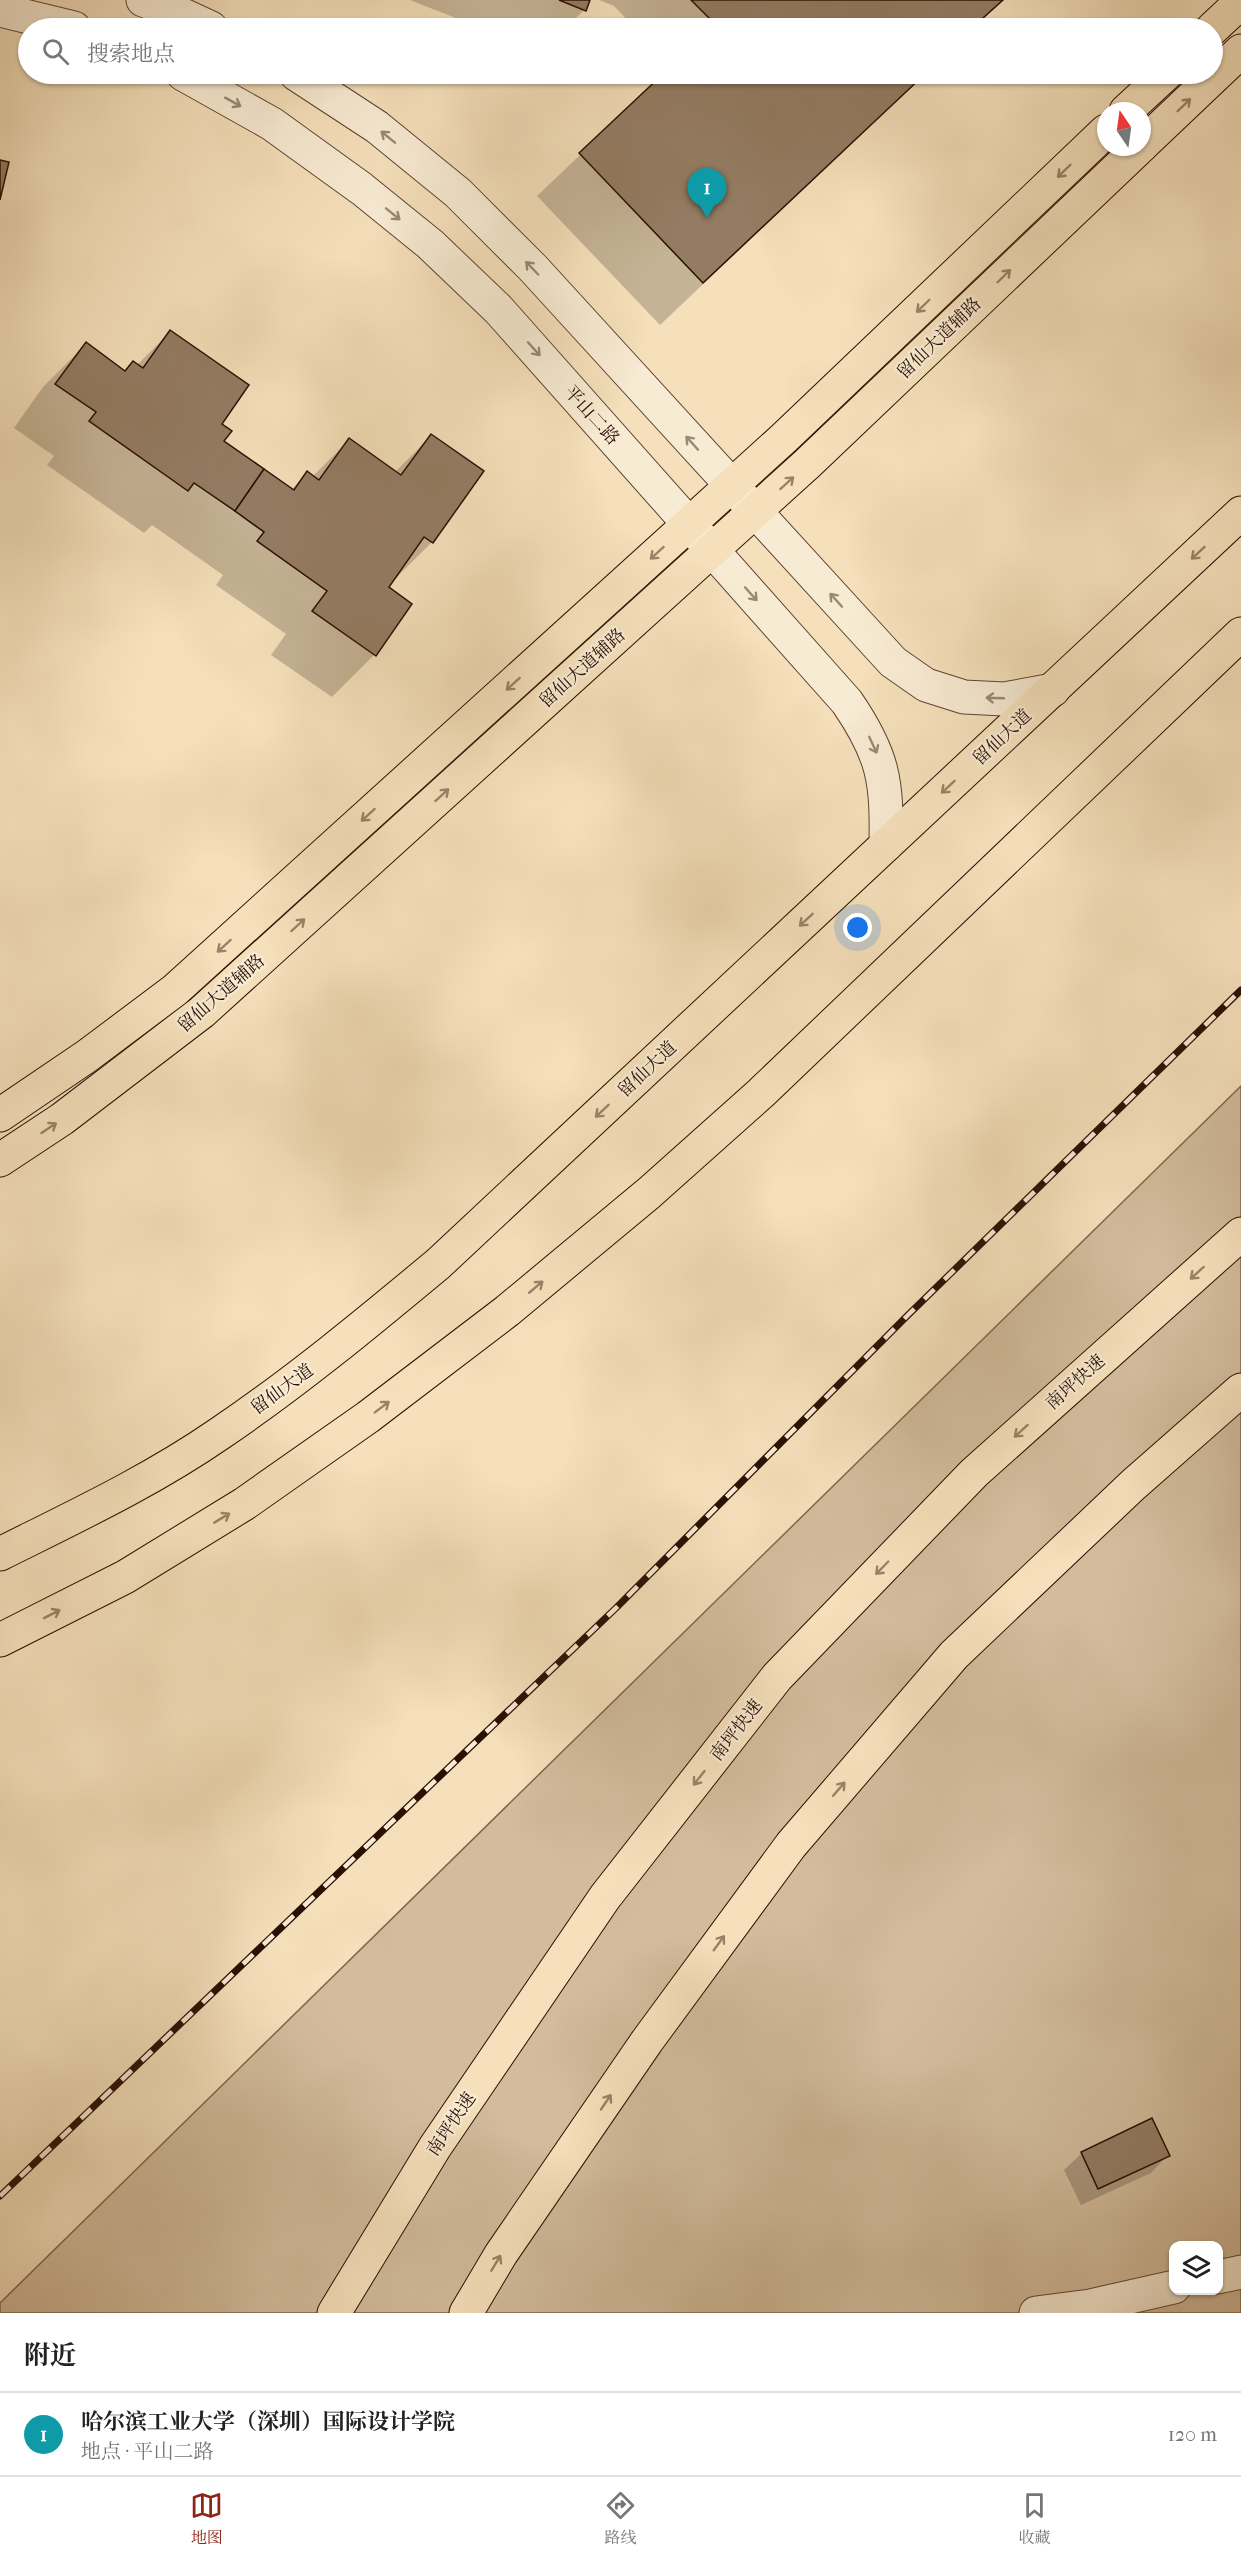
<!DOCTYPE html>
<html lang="zh">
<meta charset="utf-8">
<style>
:root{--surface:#fff;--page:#f2f2f2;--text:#222;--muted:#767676;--line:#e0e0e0;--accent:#8f2418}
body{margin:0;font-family:"IM FELL French Canon","Noto Serif SC",serif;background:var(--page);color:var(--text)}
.controls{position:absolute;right:18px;bottom:18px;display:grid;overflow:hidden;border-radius:12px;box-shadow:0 2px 4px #0004}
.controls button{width:54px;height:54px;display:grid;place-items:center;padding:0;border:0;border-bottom:2px solid var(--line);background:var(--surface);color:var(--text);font:30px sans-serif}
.compass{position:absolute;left:1097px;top:102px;width:54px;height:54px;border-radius:50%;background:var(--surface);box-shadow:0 2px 4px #0004;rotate:347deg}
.you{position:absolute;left:858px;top:928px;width:21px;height:21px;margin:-15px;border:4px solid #fff;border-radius:50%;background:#1a73e8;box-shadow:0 0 0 9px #1a73e833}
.badge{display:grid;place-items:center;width:39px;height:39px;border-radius:50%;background:var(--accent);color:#fff;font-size:20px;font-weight:700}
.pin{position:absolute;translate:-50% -50px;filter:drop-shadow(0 2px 3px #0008)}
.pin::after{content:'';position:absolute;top:32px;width:21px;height:18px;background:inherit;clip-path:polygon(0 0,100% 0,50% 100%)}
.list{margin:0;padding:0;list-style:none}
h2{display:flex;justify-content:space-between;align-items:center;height:78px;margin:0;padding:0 24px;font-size:26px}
h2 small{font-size:20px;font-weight:400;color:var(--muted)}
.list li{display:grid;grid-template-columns:39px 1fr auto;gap:18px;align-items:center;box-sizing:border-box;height:84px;padding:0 24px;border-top:2px solid var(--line)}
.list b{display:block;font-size:22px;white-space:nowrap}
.list p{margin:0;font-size:20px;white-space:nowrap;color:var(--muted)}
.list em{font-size:20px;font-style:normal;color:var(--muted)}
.icon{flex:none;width:33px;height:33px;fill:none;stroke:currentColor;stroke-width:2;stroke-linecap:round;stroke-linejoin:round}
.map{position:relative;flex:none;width:1241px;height:2313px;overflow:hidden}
.search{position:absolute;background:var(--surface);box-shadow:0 2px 4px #0004;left:18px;right:18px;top:18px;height:66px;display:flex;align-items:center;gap:15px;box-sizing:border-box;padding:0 21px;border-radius:33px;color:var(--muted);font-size:22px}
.sheet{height:162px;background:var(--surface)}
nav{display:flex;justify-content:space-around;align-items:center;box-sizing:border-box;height:84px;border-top:2px solid var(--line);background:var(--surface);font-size:16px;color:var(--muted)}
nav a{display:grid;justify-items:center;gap:3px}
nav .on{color:var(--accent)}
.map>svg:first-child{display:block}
.green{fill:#d2bc9c;stroke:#7e6650;stroke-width:1.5;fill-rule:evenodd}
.shadow{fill:#0003}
.building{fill:#947c63;stroke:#2a0f03;stroke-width:1.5}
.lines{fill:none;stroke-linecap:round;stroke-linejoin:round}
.minor-casing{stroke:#5d4331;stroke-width:35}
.major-casing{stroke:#2a0f03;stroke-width:35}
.highway-casing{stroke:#2a0f03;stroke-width:35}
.minor{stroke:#f8ebd3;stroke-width:33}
.major{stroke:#f5e0bb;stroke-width:33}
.highway{stroke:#f5e0bb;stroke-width:33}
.rail-casing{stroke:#2a0f03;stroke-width:7}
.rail{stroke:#f8ebd3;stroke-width:4.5;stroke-dasharray:14;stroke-linecap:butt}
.oneway{stroke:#9b8875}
.oneway2{stroke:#9a8268}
.labels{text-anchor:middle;stroke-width:4.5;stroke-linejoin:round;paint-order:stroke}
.street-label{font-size:18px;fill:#2a0f03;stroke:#f8ebd3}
</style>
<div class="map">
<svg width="1241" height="2313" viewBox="0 0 1241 2313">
<rect width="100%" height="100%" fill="#f5e0bb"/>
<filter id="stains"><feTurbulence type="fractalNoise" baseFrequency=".00333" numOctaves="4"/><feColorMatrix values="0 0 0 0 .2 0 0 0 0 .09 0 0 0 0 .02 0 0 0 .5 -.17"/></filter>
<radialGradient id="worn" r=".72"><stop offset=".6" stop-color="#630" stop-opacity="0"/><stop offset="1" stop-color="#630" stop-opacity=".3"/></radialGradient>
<path class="green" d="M1241,1086v1227h-1241v-10zM1174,2246h44v44h-44z"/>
<g class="shadow">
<path d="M410,0h178l-4,10 -18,18h-85z"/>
<path d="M599,0h404l-30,28h-338l-21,-22z"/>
<path d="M665,74h260l-265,251 -123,-129z"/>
<path d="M170,332l50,92 2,17 69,49 16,-17 5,4 37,-37 46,32 36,-36 1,106 -43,43 -15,70 -42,42 -61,-42 15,-21 -70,-49 7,-10 -71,-50 -8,8 -97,-68 7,-9 -40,-28 29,-41 43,-43 38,28 9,-9 4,2z"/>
<path d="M1082,2153l86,2 -17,18 -70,32 -17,-35z"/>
</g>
<g class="building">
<path d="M559,0h31l-4,11z"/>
<path d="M691,0h312l-31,28h-262l5,-4z"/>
<path d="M663,74h262l-222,209 -124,-130z"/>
<path d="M0,160l9,2 -9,38z"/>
<path d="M170,330l79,55 -27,39 10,7 -8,10 40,28 -29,42 -41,-28 -6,8 -99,-70 7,-9 -41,-28 31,-42 39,29 8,-10 10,7z"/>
<path d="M431,434l53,37 -51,72 -9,-6 -35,50 23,17 -36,52 -64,-45 15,-20 -70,-50 7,-9 -29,-21 29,-42 30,21 13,-19 12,9 30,-42 52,37z"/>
<path d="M1152,2118l18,38 -72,33 -17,-37z"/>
</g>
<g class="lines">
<g class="minor-casing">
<g id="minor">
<path d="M143,0l42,16 26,12"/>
<path d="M0,10l74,18"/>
<path d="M183,74l89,50 90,65 68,55 68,65 349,393c37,54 40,79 39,143"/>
<path d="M296,74l81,53 81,66 75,75 360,394 33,23 38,12 40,2 49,-9"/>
<path d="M1218,2277l23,-5"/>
<path d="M1036,2313l54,-7 84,-19"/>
</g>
</g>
<g class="major-casing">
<g id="major">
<path d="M1212,29l29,-27"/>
<path d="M1126,111l40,-37"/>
<path d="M1142,145l99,-94"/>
<path d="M0,1115l87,-59 88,-66 609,-552 322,-307"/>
<path d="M0,1160l62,-41 140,-107 605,-548 333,-317"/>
<path d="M0,1554c74,-37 151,-73 219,-120 77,-52 148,-111 219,-170l803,-751"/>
<path d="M0,1640l125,-63 119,-73 124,-87 139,-106 142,-118 112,-100 480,-459"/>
</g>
</g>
<g class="highway-casing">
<g id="highway">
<path d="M334,2313l101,-166 170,-250 172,-220 197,-204 267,-239"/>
<path d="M466,2313l35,-59 146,-213 144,-196 163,-190 179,-170 108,-95"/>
</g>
</g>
<use href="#minor" class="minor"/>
<use href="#major" class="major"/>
<use href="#highway" class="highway"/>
<g class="rail-casing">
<path id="rail" d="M0,2196l616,-588 291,-292 334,-326"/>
</g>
<use href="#rail" class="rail"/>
</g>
<defs><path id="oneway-shaft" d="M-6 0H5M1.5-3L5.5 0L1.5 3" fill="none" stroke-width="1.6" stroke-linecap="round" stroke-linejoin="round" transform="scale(1.5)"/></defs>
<g class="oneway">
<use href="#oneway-shaft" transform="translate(233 102) rotate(29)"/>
<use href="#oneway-shaft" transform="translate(388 137) rotate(-141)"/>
<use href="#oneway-shaft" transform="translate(393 214) rotate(39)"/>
<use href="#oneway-shaft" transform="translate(532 268) rotate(-134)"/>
<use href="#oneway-shaft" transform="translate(534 349) rotate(48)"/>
<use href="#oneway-shaft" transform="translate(692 443) rotate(-132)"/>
<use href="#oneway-shaft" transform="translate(751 594) rotate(48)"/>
<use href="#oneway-shaft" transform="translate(836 600) rotate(-132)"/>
<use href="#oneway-shaft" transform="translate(995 698) rotate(-178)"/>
<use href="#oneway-shaft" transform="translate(873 745) rotate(65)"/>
</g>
<g class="oneway2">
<use href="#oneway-shaft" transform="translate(1184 105) rotate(-44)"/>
<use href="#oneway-shaft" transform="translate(1064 171) rotate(136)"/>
<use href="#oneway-shaft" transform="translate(1004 276) rotate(-44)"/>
<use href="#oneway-shaft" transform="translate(923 306) rotate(136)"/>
<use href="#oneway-shaft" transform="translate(787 483) rotate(-42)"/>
<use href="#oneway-shaft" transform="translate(657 553) rotate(138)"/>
<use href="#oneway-shaft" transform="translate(1198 553) rotate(137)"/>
<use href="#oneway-shaft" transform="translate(513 684) rotate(138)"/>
<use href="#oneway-shaft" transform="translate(948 787) rotate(137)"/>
<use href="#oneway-shaft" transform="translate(442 795) rotate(-42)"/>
<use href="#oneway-shaft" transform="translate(368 815) rotate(138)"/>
<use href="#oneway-shaft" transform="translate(806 920) rotate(137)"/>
<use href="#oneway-shaft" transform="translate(298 925) rotate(-42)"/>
<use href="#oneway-shaft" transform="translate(224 946) rotate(138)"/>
<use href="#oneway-shaft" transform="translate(602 1111) rotate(137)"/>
<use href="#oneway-shaft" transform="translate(49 1128) rotate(-34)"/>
<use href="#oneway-shaft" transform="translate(1197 1273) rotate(138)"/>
<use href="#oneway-shaft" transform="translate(536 1287) rotate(-40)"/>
<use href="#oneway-shaft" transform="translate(382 1407) rotate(-37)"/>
<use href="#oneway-shaft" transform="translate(1021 1431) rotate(138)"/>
<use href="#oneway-shaft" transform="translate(222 1518) rotate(-31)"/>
<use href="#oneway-shaft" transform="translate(882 1568) rotate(134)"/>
<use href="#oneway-shaft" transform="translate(52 1614) rotate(-27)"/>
<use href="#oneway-shaft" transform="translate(699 1778) rotate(128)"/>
<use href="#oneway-shaft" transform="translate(839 1789) rotate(-49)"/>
<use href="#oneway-shaft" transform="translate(719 1943) rotate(-54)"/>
<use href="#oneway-shaft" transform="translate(606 2102) rotate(-56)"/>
<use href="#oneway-shaft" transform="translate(496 2263) rotate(-59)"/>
</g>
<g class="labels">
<g class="street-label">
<text transform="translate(939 338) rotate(-44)" y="6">留仙大道辅路</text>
<text transform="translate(592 415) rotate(48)" y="6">平山二路</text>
<text transform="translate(582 668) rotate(-42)" y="6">留仙大道辅路</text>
<text transform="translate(1002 737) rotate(-43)" y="6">留仙大道</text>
<text transform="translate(221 993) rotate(-41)" y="6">留仙大道辅路</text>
<text transform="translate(647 1069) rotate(-43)" y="6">留仙大道</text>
<text transform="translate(1075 1382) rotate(-42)" y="6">南坪快速</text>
<text transform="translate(282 1389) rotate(-36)" y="6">留仙大道</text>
<text transform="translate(736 1730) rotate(-52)" y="6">南坪快速</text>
<text transform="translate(451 2124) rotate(-56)" y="6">南坪快速</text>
</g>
</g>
<rect width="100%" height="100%" filter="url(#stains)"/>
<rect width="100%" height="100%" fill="url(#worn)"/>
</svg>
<div class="controls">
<button><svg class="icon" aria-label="layers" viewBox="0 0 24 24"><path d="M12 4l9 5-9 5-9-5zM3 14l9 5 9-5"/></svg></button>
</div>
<svg class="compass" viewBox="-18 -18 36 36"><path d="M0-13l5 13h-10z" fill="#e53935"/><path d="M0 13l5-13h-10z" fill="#767676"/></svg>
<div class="you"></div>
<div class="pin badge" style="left:707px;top:218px;background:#0f9aa8">1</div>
<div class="search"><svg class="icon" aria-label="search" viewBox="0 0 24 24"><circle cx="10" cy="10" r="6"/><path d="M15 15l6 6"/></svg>搜索地点</div>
</div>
<section class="sheet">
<h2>附近<small></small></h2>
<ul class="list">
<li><span class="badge" style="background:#0f9aa8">1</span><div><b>哈尔滨工业大学（深圳）国际设计学院</b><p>地点 · 平山二路</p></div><em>120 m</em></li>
</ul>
</section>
<nav>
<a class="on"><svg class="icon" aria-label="map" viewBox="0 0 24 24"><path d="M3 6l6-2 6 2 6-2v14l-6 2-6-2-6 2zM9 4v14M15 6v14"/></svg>地图</a>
<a><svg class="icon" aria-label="directions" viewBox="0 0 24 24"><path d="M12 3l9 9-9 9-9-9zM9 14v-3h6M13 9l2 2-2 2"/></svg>路线</a>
<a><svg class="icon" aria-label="saved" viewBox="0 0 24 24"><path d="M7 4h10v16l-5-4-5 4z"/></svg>收藏</a>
</nav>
